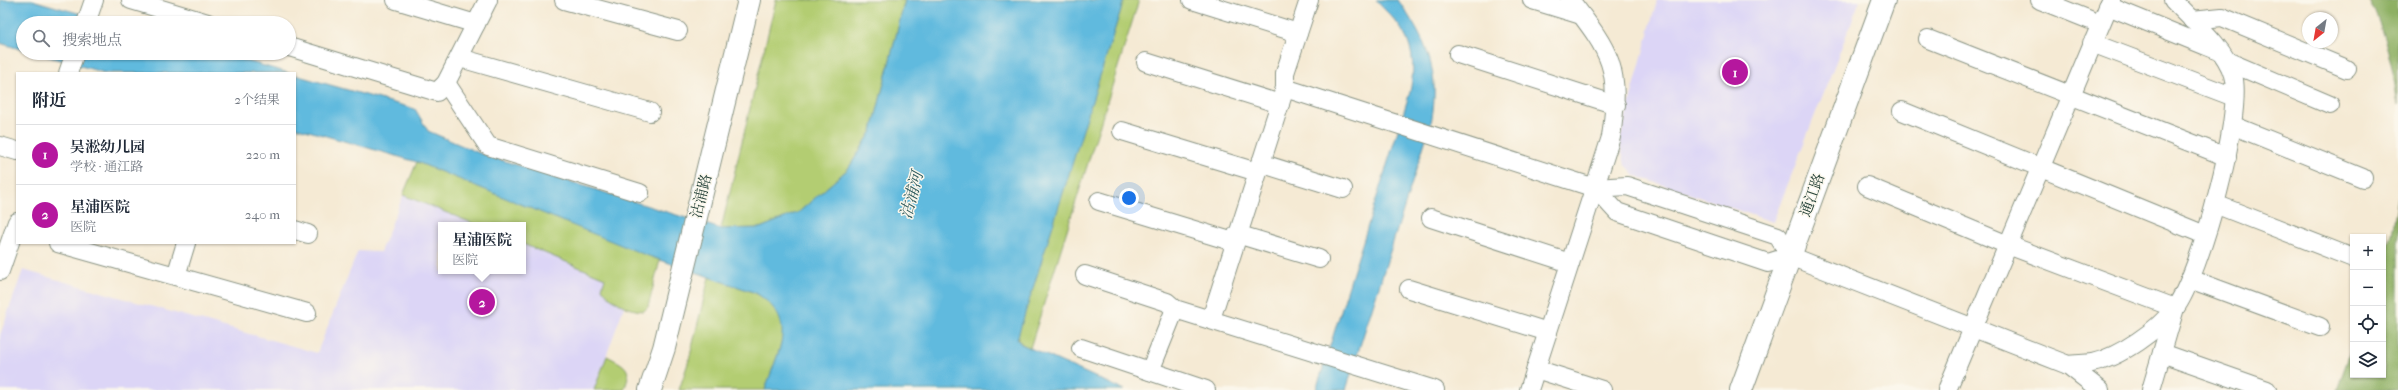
<!DOCTYPE html>
<html lang="zh">
<meta charset="utf-8">
<style>
:root{--surface:#fff;--page:#f2f2f3;--text:#1f2937;--muted:#747a83;--line:#e0e1e3;--accent:#b5179e}
body{margin:0;font-family:"IM FELL French Canon","Noto Serif SC",serif;background:var(--page);color:var(--text)}
.controls{position:absolute;right:12px;bottom:12px;display:grid;overflow:hidden;border-radius:0px;box-shadow:0 1px 3px #0004}
.controls button{width:36px;height:36px;display:grid;place-items:center;padding:0;border:0;border-bottom:1px solid var(--line);background:var(--surface);color:var(--text);font:20px sans-serif}
.compass{position:absolute;left:2302px;top:12px;width:36px;height:36px;border-radius:50%;background:var(--surface);box-shadow:0 1px 3px #0004;rotate:211deg}
.you{position:absolute;left:1129px;top:198px;width:14px;height:14px;margin:-10px;border:3px solid #fff;border-radius:50%;background:#1a73e8;box-shadow:0 0 0 6px #1a73e833}
.badge{display:grid;place-items:center;width:26px;height:26px;border-radius:50%;background:var(--accent);color:#fff;font-size:13px;font-weight:700}
.pin{position:absolute;translate:-50% -50%;border:2px solid #fff;box-shadow:0 1px 4px #0006}
.popup{position:absolute;left:438px;top:222px;width:88px;height:52px;box-sizing:border-box;display:grid;place-content:center;border-radius:0px;background:var(--surface);filter:drop-shadow(0 1px 3px #0005);font-size:13px;white-space:nowrap;color:var(--muted)}
.popup b{font-size:15px;color:var(--text)}
.popup::after{content:'';position:absolute;left:50%;top:100%;margin-left:-8px;border:8px solid transparent;border-top-color:var(--surface)}
.list{margin:0;padding:0;list-style:none}
h2{display:flex;justify-content:space-between;align-items:center;height:52px;margin:0;padding:0 16px;font-size:17px}
h2 small{font-size:13px;font-weight:400;color:var(--muted)}
.list li{display:grid;grid-template-columns:26px 1fr auto;gap:12px;align-items:center;box-sizing:border-box;height:60px;padding:0 16px;border-top:1px solid var(--line)}
.list b{display:block;font-size:15px;white-space:nowrap}
.list p{margin:0;font-size:13px;white-space:nowrap;color:var(--muted)}
.list em{font-size:13px;font-style:normal;color:var(--muted)}
.icon{flex:none;width:22px;height:22px;fill:none;stroke:currentColor;stroke-width:2;stroke-linecap:round;stroke-linejoin:round}
.map{position:relative;flex:none;width:2398px;height:390px;overflow:hidden}
.search{position:absolute;background:var(--surface);box-shadow:0 1px 3px #0004;left:16px;top:16px;width:280px;height:44px;display:flex;align-items:center;gap:10px;box-sizing:border-box;padding:0 14px;border-radius:22px;color:var(--muted);font-size:15px}
.panel{position:absolute;background:var(--surface);box-shadow:0 1px 3px #0004;left:16px;top:72px;width:280px;height:172px;border-radius:0px}
.map>svg:first-child{display:block}
.built{fill:#dcd5f6;fill-rule:evenodd}
.green{fill:#b3cd72;stroke:#698553}
.forest{fill:#8eb064;stroke:#56764c}
.water{fill:#60bade;stroke:#407c89}
.lines{fill:none;stroke-linecap:round;stroke-linejoin:round}
.minor-casing{stroke:#8a9484;stroke-width:20}
.tertiary-casing{stroke:#8a9484;stroke-width:24}
.minor{stroke:#fff;stroke-width:18}
.tertiary{stroke:#fff;stroke-width:22}
.labels{text-anchor:middle;stroke-width:3;stroke-linejoin:round;paint-order:stroke}
.street-label{font-size:15px;fill:#1f3d34;stroke:#fbf7ec}
.water-label{font-size:16px;font-style:italic;fill:#2f5c5e;stroke:#fbf7ec}
</style>
<div class="map">
<svg width="2398" height="390" viewBox="0 0 2398 390">
<rect width="100%" height="100%" fill="#fbf7ec"/>
<filter id="ink" filterUnits="userSpaceOnUse"><feTurbulence type="fractalNoise" baseFrequency=".025" numOctaves="2"/><feDisplacementMap in="SourceGraphic" scale="8" xChannelSelector="R" yChannelSelector="G"/><feConvolveMatrix kernelMatrix="1 2 1 2 8 2 1 2 1" color-interpolation-filters="sRGB"/></filter>
<filter id="wash" filterUnits="userSpaceOnUse"><feTurbulence type="fractalNoise" baseFrequency=".012" numOctaves="4" result="noise"/><feDisplacementMap in="SourceGraphic" scale="16" xChannelSelector="R" yChannelSelector="G"/><feGaussianBlur stdDeviation="0.9" result="paint"/><feColorMatrix in="noise" values="0 0 0 0 0 0 0 0 0 0 0 0 0 0 0 0 0 1.4 0 .05"/><feComposite in="paint" operator="in"/></filter>
<g filter="url(#wash)">
<rect width="100%" height="100%" fill="#f5ead4"/>
<g class="built">
<path d="M1657,0h203l-87,222 -137,-46 -11,-12 -6,-21z"/>
<path d="M417,162l226,92 -49,136h-594v-55l23,-65 294,83 41,-102 22,1zM441,225h82v46h-82z"/>
</g>
<g class="green">
<path d="M776,0h129l-33,131 -24,38 -49,43 -39,16 -39,1z"/>
<path d="M1124,0h15l-109,348c-9,-4 -13,-6 -12,-16z"/>
<path d="M417,162l243,98 -12,47 -4,4c-15,0 -35,-11 -42,-23l3,-10 -82,-34v-19h-46l-74,-30z"/>
<path d="M709,277c26,9 80,19 74,57 -3,18 -12,38 -18,56h-86l10,-30z"/>
<path d="M607,356c19,10 26,12 17,34h-30z"/>
</g>
<g class="forest">
<path d="M2369,0h29v105c-5,-35 -12,-73 -29,-105z"/>
<path d="M2398,197v193h-61l16,-46v31h30v-114l9,-26z"/>
</g>
<g class="water">
<path d="M0,0h32l81,23h-90v27l-23,-7z"/>
<path d="M905,0h219l-107,339 4,5 103,46h-359c13,-41 35,-68 -9,-97l-113,-39 -226,-92 -122,-35v-52l120,34 13,22 51,22 242,76 39,-1 39,-16 49,-43 24,-38z"/>
<path d="M1376,0h22c29,42 43,71 33,123l-85,267h-30l94,-298c6,-30 3,-52 -19,-76 -5,-5 -10,-10 -15,-16z"/>
<path d="M35,53h184l70,20h-184z"/>
</g>
</g>
<g filter="url(#ink)">
<g class="lines">
<g class="minor-casing">
<g id="minor">
<path d="M131,0l77,23"/>
<path d="M396,0l80,24"/>
<path d="M564,0l114,31"/>
<path d="M1192,0l106,33"/>
<path d="M1532,0l49,15"/>
<path d="M2040,0l60,24"/>
<path d="M2108,6l108,44"/>
<path d="M2192,20l30,-3 125,52"/>
<path d="M86,23l8,-23"/>
<path d="M1928,39l299,118"/>
<path d="M2092,43l142,54"/>
<path d="M289,47l148,45 9,-9 42,-83"/>
<path d="M1458,54l158,51"/>
<path d="M460,58l190,54"/>
<path d="M1146,62l134,42"/>
<path d="M2229,62l101,43"/>
<path d="M68,73l7,-20"/>
<path d="M446,83l42,63 152,47"/>
<path d="M1285,88l310,100 32,-2 151,50 12,20 278,109c8,-1 17,-1 24,-2 28,-6 66,-33 83,-55 25,-33 69,-193 58,-233 -7,-26 -41,-55 -60,-75"/>
<path d="M1902,111l303,124"/>
<path d="M2232,125l131,53"/>
<path d="M1122,131l135,41"/>
<path d="M0,146l17,5"/>
<path d="M1260,163l83,26"/>
<path d="M1867,186l141,59 167,63 -24,82"/>
<path d="M1595,188l22,24 151,51 22,-7"/>
<path d="M1099,201l135,41"/>
<path d="M2215,204l138,54"/>
<path d="M1431,218l139,45"/>
<path d="M295,230l13,4"/>
<path d="M1237,234l82,25"/>
<path d="M58,243l249,70"/>
<path d="M0,271l17,-49"/>
<path d="M1085,275l82,27 8,7 260,81"/>
<path d="M176,276l10,-33"/>
<path d="M2190,279l130,48"/>
<path d="M1409,289l139,43"/>
<path d="M1211,319l74,-231v-15l24,-73"/>
<path d="M1081,348l125,42"/>
<path d="M2162,353l105,37"/>
<path d="M2068,365l32,25"/>
<path d="M1536,369l66,21"/>
<path d="M1150,371l25,-62"/>
<path d="M1529,390l82,-253c10,-69 1,-83 -41,-137"/>
<path d="M1947,390l164,-390"/>
</g>
</g>
<g class="tertiary-casing">
<g id="tertiary">
<path d="M650,390l14,-42 85,-348"/>
<path d="M1741,390l143,-390"/>
</g>
</g>
<use href="#minor" class="minor"/>
<use href="#tertiary" class="tertiary"/>
</g>
</g>
<g class="labels">
<g class="street-label">
<text transform="translate(1812 195) rotate(-70)" y="5">通江路</text>
<text transform="translate(701 196) rotate(-76)" y="5">沽浦路</text>
</g>
<g class="water-label">
<text transform="translate(911 195) rotate(-75)" y="6">沽浦河</text>
</g>
</g>
</svg>
<div class="controls">
<button>+</button>
<button>−</button>
<button><svg class="icon" aria-label="locate" viewBox="0 0 24 24"><circle cx="12" cy="12" r="6"/><path d="M12 2v4M12 18v4M2 12h4M18 12h4"/></svg></button>
<button><svg class="icon" aria-label="layers" viewBox="0 0 24 24"><path d="M12 4l9 5-9 5-9-5zM3 14l9 5 9-5"/></svg></button>
</div>
<svg class="compass" viewBox="-18 -18 36 36"><path d="M0-13l5 13h-10z" fill="#e53935"/><path d="M0 13l5-13h-10z" fill="#747a83"/></svg>
<div class="you"></div>
<div class="pin badge" style="left:1735px;top:72px">1</div>
<div class="pin badge" style="left:482px;top:302px">2</div>
<div class="popup"><b>星浦医院</b>医院</div>
<div class="search"><svg class="icon" aria-label="search" viewBox="0 0 24 24"><circle cx="10" cy="10" r="6"/><path d="M15 15l6 6"/></svg>搜索地点</div>
<section class="panel">
<h2>附近<small>2个结果</small></h2>
<ul class="list">
<li><span class="badge">1</span><div><b>吴淞幼儿园</b><p>学校 · 通江路</p></div><em>220 m</em></li>
<li><span class="badge">2</span><div><b>星浦医院</b><p>医院</p></div><em>240 m</em></li>
</ul>
</section>
</div>
